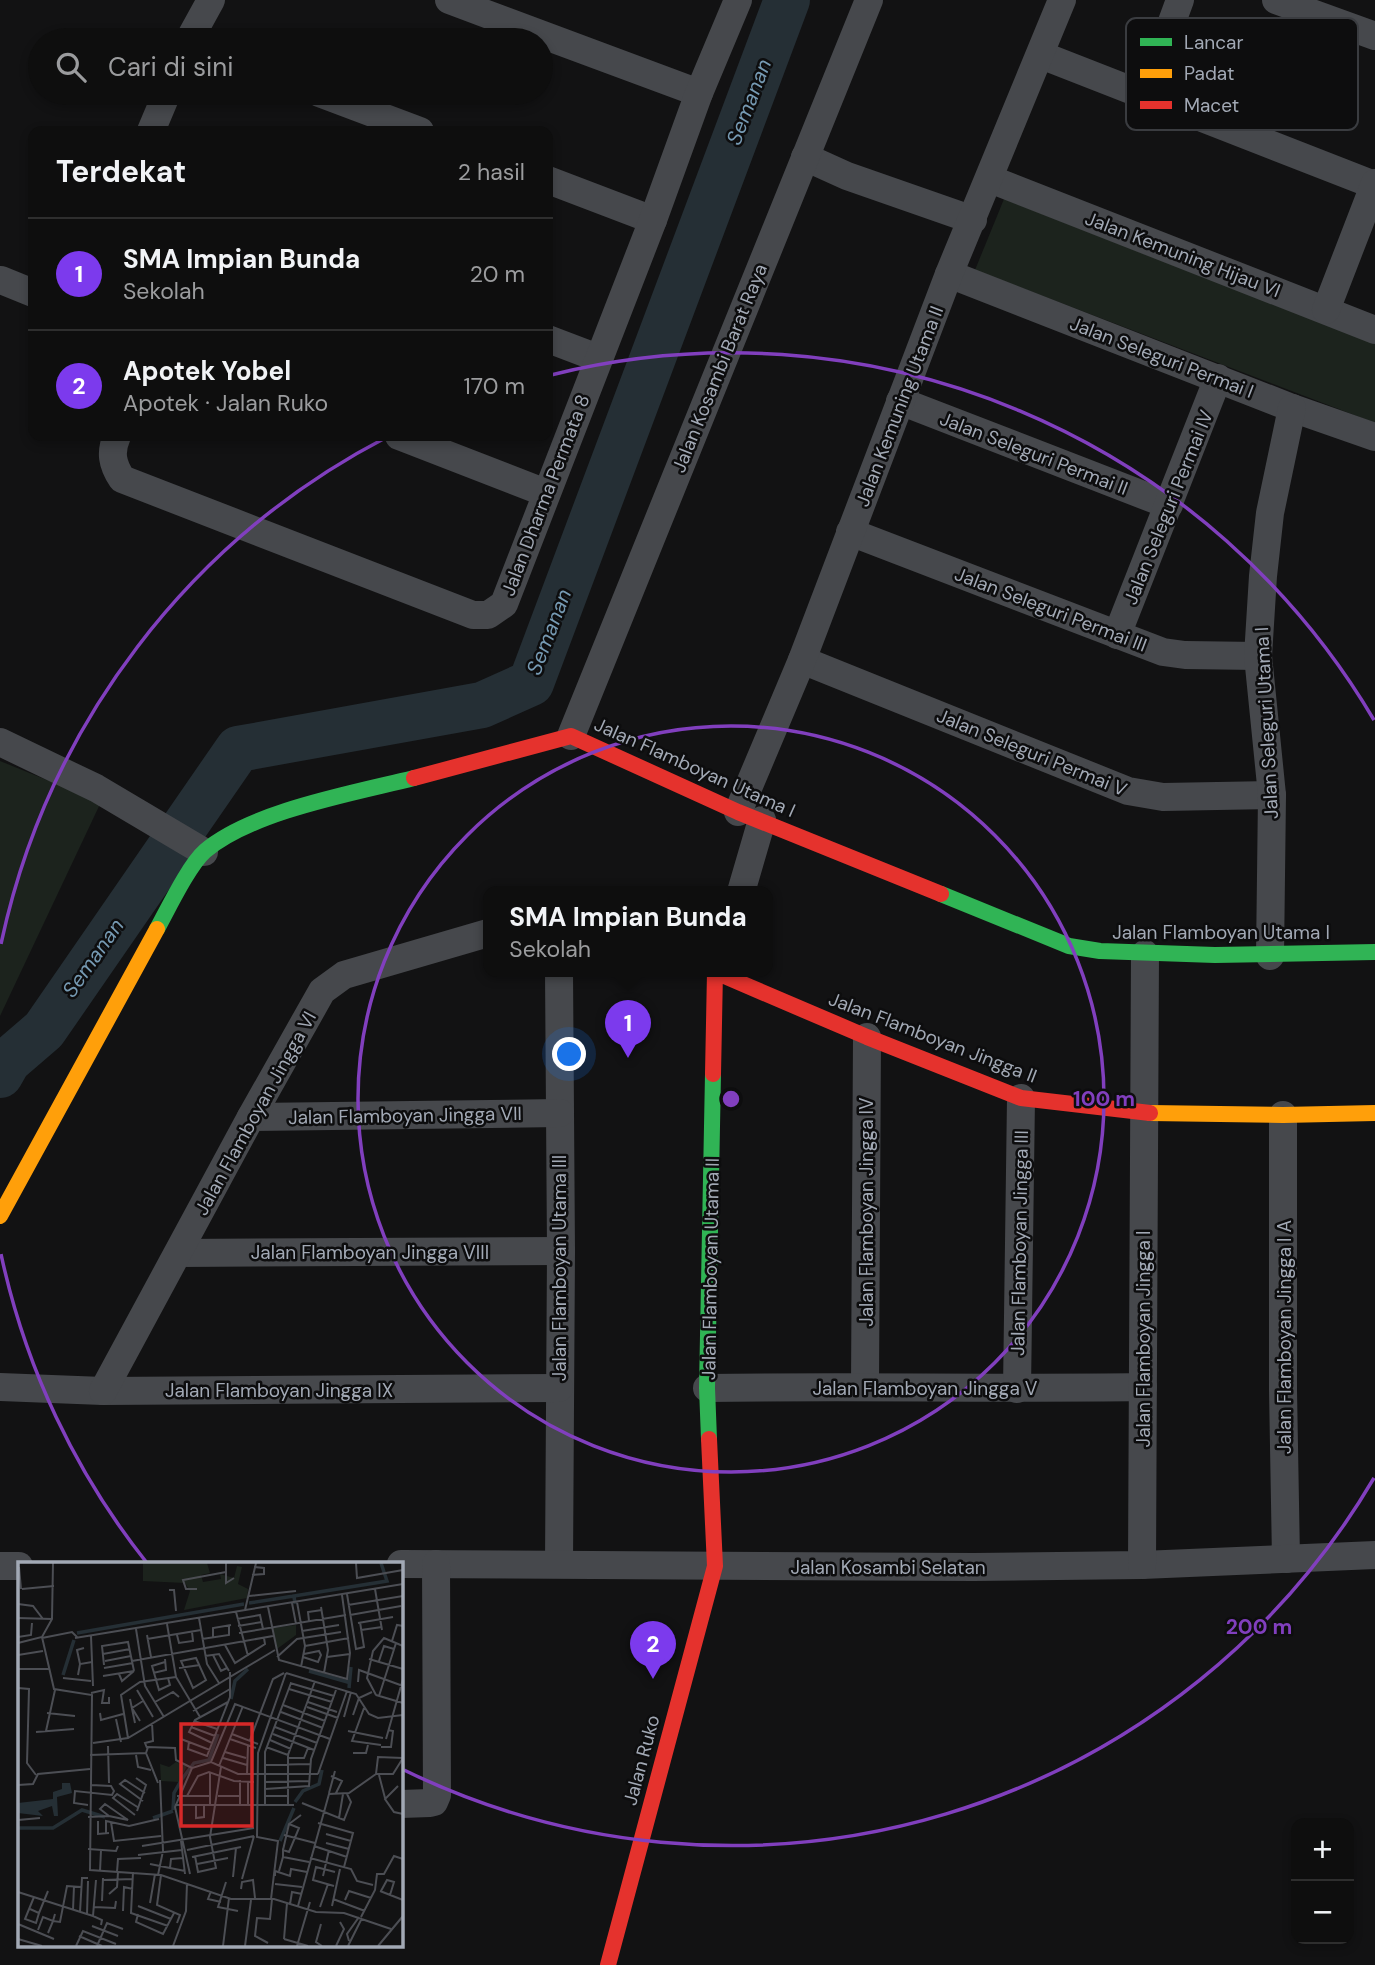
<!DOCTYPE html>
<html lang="id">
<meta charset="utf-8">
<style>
:root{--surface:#0e0e0e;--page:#1c1c1c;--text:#f1f3f6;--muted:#9b9c9e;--line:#2e2e2e;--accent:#7c3aed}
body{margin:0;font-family:"DM Sans",sans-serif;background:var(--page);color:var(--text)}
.controls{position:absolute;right:21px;bottom:21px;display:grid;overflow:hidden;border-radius:14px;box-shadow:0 4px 10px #0003}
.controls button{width:63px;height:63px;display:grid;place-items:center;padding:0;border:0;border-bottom:2px solid var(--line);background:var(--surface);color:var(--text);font:35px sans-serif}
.you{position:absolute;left:570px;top:1055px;width:24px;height:24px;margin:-18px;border:5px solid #fff;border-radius:50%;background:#1a73e8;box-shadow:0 0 0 10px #1a73e833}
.badge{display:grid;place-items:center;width:46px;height:46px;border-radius:50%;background:var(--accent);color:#fff;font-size:23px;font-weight:700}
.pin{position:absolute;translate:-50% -58px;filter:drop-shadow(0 2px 4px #0008)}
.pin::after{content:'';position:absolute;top:37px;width:24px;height:21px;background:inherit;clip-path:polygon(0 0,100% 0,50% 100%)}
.popup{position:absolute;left:483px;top:886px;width:290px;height:91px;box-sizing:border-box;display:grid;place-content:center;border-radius:14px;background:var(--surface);filter:drop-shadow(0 2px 5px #0005);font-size:23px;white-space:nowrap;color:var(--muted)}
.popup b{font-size:26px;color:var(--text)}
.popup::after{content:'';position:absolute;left:50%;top:100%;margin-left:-14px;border:14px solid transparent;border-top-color:var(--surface)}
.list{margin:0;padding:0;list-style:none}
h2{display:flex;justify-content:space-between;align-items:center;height:91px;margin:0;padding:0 28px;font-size:30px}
h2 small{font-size:23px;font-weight:400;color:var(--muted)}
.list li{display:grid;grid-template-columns:46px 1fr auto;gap:21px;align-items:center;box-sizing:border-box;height:112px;padding:0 28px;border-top:2px solid var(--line)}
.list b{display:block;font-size:26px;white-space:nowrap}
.list p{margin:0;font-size:23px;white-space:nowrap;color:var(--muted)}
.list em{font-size:23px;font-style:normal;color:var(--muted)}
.icon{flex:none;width:38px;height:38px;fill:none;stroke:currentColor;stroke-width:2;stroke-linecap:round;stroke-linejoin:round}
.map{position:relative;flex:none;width:1375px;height:1965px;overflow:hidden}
.search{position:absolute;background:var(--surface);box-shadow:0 4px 10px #0003;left:28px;top:28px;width:525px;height:77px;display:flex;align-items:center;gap:18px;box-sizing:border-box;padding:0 24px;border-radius:38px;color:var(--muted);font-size:26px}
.panel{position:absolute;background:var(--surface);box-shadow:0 4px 10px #0003;left:28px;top:126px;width:525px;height:315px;border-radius:14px}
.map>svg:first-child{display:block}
.green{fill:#1c231d}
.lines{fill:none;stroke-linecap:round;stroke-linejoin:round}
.river{stroke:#252f35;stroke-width:46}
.street{stroke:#46484c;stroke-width:28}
.fast{stroke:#30b455;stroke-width:16}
.slow{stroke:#ff9f0a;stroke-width:16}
.jam{stroke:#e5322d;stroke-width:16}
.ring{fill:none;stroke:#813fbe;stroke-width:3.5}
.labels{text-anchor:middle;stroke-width:5;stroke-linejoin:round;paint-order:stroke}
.street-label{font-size:19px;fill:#a2a9b5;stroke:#0d0d0e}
.water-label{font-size:21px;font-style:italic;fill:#769ab3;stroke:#0d0d0e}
.inset-river{fill:none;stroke:#252f35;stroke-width:3.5}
.inset-road{fill:none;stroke:#4c4e54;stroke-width:2}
.view{fill:#d62828;fill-opacity:0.15;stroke:#d62828;stroke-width:3.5}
.inset-edge{fill:none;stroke:#a2a9b5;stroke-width:3.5}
.key{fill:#0d0d0e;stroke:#3a3c40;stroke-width:2}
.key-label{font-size:19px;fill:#a2a9b5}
.centre{fill:#813fbe;stroke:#0d0d0e;stroke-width:3.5}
.ring-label{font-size:21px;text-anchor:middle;font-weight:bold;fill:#813fbe;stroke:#0d0d0e;stroke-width:5;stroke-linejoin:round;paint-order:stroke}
</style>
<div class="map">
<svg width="1375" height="1965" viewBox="0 0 1375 1965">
<rect width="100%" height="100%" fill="#121213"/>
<g class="green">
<path d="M1004,199l371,145v79l-400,-153z"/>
<path d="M0,761l101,41 -101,214z"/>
</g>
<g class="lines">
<path class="river" d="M0,1075l8,-14 36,-31 194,-281 244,-44 49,-22 256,-683"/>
<g class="street">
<path d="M449,0l250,93"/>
<path d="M1276,0l99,36"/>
<path d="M189,40l22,-40"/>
<path d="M1041,55l333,130"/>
<path d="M319,93l101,38"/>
<path d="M1145,95l35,-95"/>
<path d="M151,131l16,-38"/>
<path d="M805,157l42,19 126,44"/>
<path d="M990,179l385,151"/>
<path d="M548,180l105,40"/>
<path d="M949,274l343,134 83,29"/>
<path d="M1,280l32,13"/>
<path d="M1326,310l49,-127"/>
<path d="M548,339l50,19"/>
<path d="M900,401l269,104"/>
<path d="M117,436c-7,16 -5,28 5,43l351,136h15l16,-11 149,-384 46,-127 39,-93"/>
<path d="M399,436l147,57"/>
<path d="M850,532l313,120 22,3 73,1"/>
<path d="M1117,635l101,-257"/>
<path d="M802,660l326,131 35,6 109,-2"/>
<path d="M571,736l298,-736"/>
<path d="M0,742l96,46 108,64"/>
<path d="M738,812l64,-152 147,-386 113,-274"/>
<path d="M741,892l21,-72"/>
<path d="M1270,956l2,-161 -14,-139 5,-80 7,-63 22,-105"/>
<path d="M559,972l2,279 -2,313"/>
<path d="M1283,1115v275l3,169"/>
<path d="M251,1117l309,-4"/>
<path d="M179,1253l382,-2"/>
<path d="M865,1386l2,-349"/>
<path d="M0,1387l103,4 456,-3"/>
<path d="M707,1388c145,-2 291,1 436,-1"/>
<path d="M1017,1389l4,-291"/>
<path d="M103,1391l148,-274 71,-126 22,-16 144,-42"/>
<path d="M401,1564l573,3 168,-2 233,-10"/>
<path d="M1142,1565l3,-611"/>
<path d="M0,1566h19"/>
<path d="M401,1804l29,-1 4,-1 3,-7 -1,-231"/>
</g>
<g class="fast">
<path d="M941,894l128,52 31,5 115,4 160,-3"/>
<path d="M157,929c11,-20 32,-64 48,-78 47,-40 149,-58 209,-73"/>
<path d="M709,1439l-2,-51 6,-314"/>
</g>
<g class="slow">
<path d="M1150,1113l133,2 92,-2"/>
<path d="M0,1216l157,-287"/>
</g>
<g class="jam">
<path d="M414,778l157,-42 167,76 203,82"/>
<path d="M713,1074l2,-102 152,65 154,61 129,15"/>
<path d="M608,1965l107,-399 -6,-127"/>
</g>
</g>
<g class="ring">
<circle cx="731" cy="1099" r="373"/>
<path d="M1374 1478A746 746 0 0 1 404 1770M147 1563A746 746 0 0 1 1 1254M1 944A746 746 0 0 1 387 437M551 375A746 746 0 0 1 1374 720"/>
</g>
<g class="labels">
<g class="street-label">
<text transform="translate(1183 254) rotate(21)" y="7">Jalan Kemuning Hijau VI</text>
<text transform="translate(1162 357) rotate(21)" y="7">Jalan Seleguri Permai I</text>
<text transform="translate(719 368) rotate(-68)" y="7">Jalan Kosambi Barat Raya</text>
<text transform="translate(899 406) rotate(-69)" y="7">Jalan Kemuning Utama II</text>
<text transform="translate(1034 453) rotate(21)" y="7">Jalan Seleguri Permai II</text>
<text transform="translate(545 495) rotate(-69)" y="7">Jalan Dharma Permata 8</text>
<text transform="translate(1168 507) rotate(-68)" y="7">Jalan Seleguri Permai IV</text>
<text transform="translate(1051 609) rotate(21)" y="7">Jalan Seleguri Permai III</text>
<text transform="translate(1266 723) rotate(-93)" y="7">Jalan Seleguri Utama I</text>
<text transform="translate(1032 752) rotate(22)" y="7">Jalan Seleguri Permai V</text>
<text transform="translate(695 767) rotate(24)" y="7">Jalan Flamboyan Utama I</text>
<text x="1221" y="939">Jalan Flamboyan Utama I</text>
<text transform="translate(933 1037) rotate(21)" y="7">Jalan Flamboyan Jingga II</text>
<text transform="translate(255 1113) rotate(-61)" y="7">Jalan Flamboyan Jingga VI</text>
<text transform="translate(405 1115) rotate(-1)" y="7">Jalan Flamboyan Jingga VII</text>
<text transform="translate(866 1212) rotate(-90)" y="7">Jalan Flamboyan Jingga IV</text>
<text transform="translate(1019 1243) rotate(-89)" y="7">Jalan Flamboyan Jingga III</text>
<text x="370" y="1259">Jalan Flamboyan Jingga VIII</text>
<text transform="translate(559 1268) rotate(-90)" y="7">Jalan Flamboyan Utama III</text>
<text transform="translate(710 1269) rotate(-89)" y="7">Jalan Flamboyan Utama II</text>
<text transform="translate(1284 1337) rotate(-90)" y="7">Jalan Flamboyan Jingga I A</text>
<text transform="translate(1143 1339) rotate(-90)" y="7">Jalan Flamboyan Jingga I</text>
<text x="925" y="1395">Jalan Flamboyan Jingga V</text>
<text x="279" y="1397">Jalan Flamboyan Jingga IX</text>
<text x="888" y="1574">Jalan Kosambi Selatan</text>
<text transform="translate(641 1760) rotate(-75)" y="7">Jalan Ruko</text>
</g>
<g class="water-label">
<text transform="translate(749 102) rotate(-69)" y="7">Semanan</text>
<text transform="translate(549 632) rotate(-69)" y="7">Semanan</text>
<text transform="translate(93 958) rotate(-55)" y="7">Semanan</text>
</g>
</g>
<g transform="translate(18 1562)">
<rect width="385" height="385" fill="#121213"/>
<path d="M125,1h64l3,10 -9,2 2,7 18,-3 -1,-5 14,4 3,-12 5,1 -4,17 10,5 -1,9 -63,12 6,-19 -5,-8 -42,-2zM278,63v10l-19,14 -4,-21zM158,200l11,4 -8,16 -18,-1 -1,-17 9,3z" fill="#1c231d"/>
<path d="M44,221h8l2,10 -15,4 1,19h-4l-2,-10 -14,5 5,5 -25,-3v-10l35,-4v-7l9,-3z" fill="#252f35"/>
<path class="inset-river" d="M231,41l45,-7M277,42l-1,-8 93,-15 -6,-18M59,71l167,-29M291,109l42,12M45,113l11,-35M331,126l2,-21M213,137l4,-18 13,-12M277,240l8,-11 16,-7 3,-14M155,248l1,-17 8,-14 12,-16 15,-3 9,-26M135,256l20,-7M0,266h35l29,-18 23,7M262,279l14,-33"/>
<path class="inset-road" d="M208,1v20l8,-5M338,1l1,15 46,-8M1,5l2,22M234,13l12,-1v-6l-10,-1M4,27l32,-3M179,27h-11l-3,-9 43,-8M357,27l7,41M151,28h5l2,21M329,32l9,55 8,-2 -4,-25M231,34l47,-5M279,40l8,44 -4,21M274,41l4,21M0,42l15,2 10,13M330,43l55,-9M250,45l11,53 68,19 3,-26 -8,-58M303,45l7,43 -4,23M227,48l11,-47M218,50l12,44M332,53l51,-9M0,56l34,1M181,56l8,46 12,19M219,57l23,-4 3,14M291,59l-1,-9 14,-2M340,61l35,-6M149,62l9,53 24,40M220,64l24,-4M118,67l9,57 19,31M343,68l21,-3M284,69l37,-6M221,71l107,-18M129,73l4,22M159,73l2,8 14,-2 -1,-9M73,74l2,50M0,75l13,-2 1,-12M24,75l12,52 38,6 -2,175 71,5 70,24h43l42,13 28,1 47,16M195,75v-9l18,-3M24,76l30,-6 6,6M57,76l328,-54M129,77l54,-9M184,77l27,-4v-9M374,79l5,-16 6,1M0,81l24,-6 10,-18 1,-56M207,83l10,18 30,-19 -1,-6M287,84l44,-8M85,92l27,-5M0,93l25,-4M195,93l8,16 6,-3M187,94l14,-2 10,17M259,95l20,-18 44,-7M285,95l15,5 3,-7 -2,-4 -15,3M309,95l23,-3M178,96l10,22 -13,8 -12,-27zM351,97l34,10M87,99l26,-5M114,99l141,-25M361,99l5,-15 10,3M147,100l-13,4 7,24 11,-5 -2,-7M62,102l-3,-14 7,-2M86,103l-2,-19 26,-4 6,29M86,106l29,-5M161,106l21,-3M0,107h31M135,111l13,-3 -1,-11M268,111l70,21 13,20 9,4 25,-3M101,112l3,7 12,-10M60,113l2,-11 12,-2M85,114l31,-5M45,116l28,3M340,120l1,-12 44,16M272,121l44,13M0,126l11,1 -2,74 9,12M271,127l43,13M119,128l16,27M73,131l13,-3 -2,13h7v-6M358,133l-9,-17 6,-27 11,-13 19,8M358,133l27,8M361,134l17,-53M112,137l5,24M137,140l18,-10 6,5M290,140l29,10M265,143l42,16M289,145l31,11M346,146l-12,33 29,4M175,149l37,-22M263,150l42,16M29,151l28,3M82,151l1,7 22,-6M335,153l6,-17 13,-6M326,155l7,-25M98,157l5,23M122,159l-8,-13 11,-7M176,159l23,8M173,165l24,9M257,165l42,16M28,169l9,-41M330,169l35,7M18,170l38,-3M214,172l26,10M255,172l41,16M110,176l-7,-43 19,-13 36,-5M163,177l29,11M212,177l26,9M368,177l17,-60M232,178l23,-61 11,-6M252,178l21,9M171,180l-1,7 19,7 23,-59v-25M75,181l35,-5 147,-88M194,181l-23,-11 6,-12 33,-18M90,184l1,37M248,185l22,8M363,185h10l2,-16 -5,-1M129,186l-2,-5 8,-2 -1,-18M207,190l21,6M128,191l2,-6 27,1 1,12 16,8M128,191l12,30M335,191h13l2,-8M72,193l56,-2M118,193l2,12 13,3M205,196l24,7M270,196h16l4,-10M193,200l24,-58 95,35M247,203l45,-1M201,204l24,-60M192,210v33M229,212l1,-29M300,212l29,-83M358,212l2,-17 25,1M358,212h17l10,-16M361,213l6,23M313,214l11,5 -6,12M118,216l10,7 -9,26M230,220v23M247,220l45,-1M0,223l15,-1 5,-10 52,-5M380,224l-13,13 9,13 9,2M247,227l44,-3 2,-27 25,-69M311,231l6,-22M159,234h33M169,234l11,-20 11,-4 25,9 20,1M200,234h22M247,234h23M125,239l-23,-17 5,-4 20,13M284,241l42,17 7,-18 -4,-8M87,242l23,16 -19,-4 -9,-7zM247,242v-52l26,-69M70,243l-14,-2 1,-12 37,4 2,-4 -3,-5 -20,-1M157,243h119M178,243v13l8,-1v-12M222,243v-25M270,243v-50l27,-74M117,253l-22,-17 4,-4 22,14M70,255l21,-1M321,256l4,-24M0,258l22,-2M80,259v13l11,-1M93,260l3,19 47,-5M300,261l35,10 -9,34M88,272v-13l23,5 30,-7M308,272l25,7M266,273l31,8M163,279l4,33M308,281l23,6M124,284l112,-18M296,284l33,11M70,287l28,2 2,-5M169,288l67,-14M265,288l6,-26 12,-9M120,293l44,-5M177,294l3,16 18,-4 -6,-31 11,-70M174,295l49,-10M265,295v-7l6,2 10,-24 -10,-4M292,296l41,11 6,12 16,4M132,302l35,7M179,302l31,-6M152,306l1,-9 12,-1M82,309l1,-21M261,309l4,-14 26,5M99,310l1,-13 23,-1M115,310l-2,41 37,13M172,312l-15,-67 17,-39 19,-6 27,12h80M140,313l5,-24 -3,-71M143,313l-4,30 23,10 -3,8M257,314v-5l15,5 1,-7 16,3M305,314l6,-26M215,315l3,-29M224,317l12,-43M85,318l30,-1M208,320l-8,25 20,4M257,322l27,3M316,324l-21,-6 3,-13 19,5M223,327l1,-7 11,-2 2,18M193,329l-3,8 13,3M362,329l23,9M363,329l6,-11 7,2 -4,13M0,330l75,24 9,4 -1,5M91,332l8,-7 1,-15M253,337l7,-58 -21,-4 1,-84 28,-80M315,337l32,12M327,338l4,-9 22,7M84,339l1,-23M132,341l5,-29M272,342l2,-12 10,2M120,344l33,13M280,344l31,-112 20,-1 27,-19M314,344l8,-37M76,345l21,1 1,-7M302,345l8,-23M12,347l9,4 -3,10 -11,-4 9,-22M55,348l1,-24M105,349l1,-24 9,2M62,350l2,-34h6M21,351l9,-22M69,352l1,-33M120,352l-2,8 27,12 11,-21M75,354l3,-36M343,355l14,-27 2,-16h7l10,-18 9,3M0,362l36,15M303,362l-5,18 6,4M74,364l26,10M20,368l5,-13 10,4 2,-7M30,371l5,-12 7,1 7,-36 14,1M61,374l23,10M0,377l24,7M266,377l3,-36M266,377l24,7M331,379l-2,-7 12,-17M250,381l-13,-7 2,-18 13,1 2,-20M58,384l7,-15 33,13M79,384l10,-23 16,6M155,384l13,-35 1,-28M205,384l6,-48M227,384l6,-46M279,384l13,-44M318,384l8,-17 -4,-7M330,384l14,-28M360,384l25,-30"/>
<path class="view" d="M163,162h71v102h-71z"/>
<rect width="385" height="385" class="inset-edge"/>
</g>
<rect x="1126" y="18" width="232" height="112" rx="10" class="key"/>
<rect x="1140" y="38" width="32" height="8" fill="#30b455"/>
<rect x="1140" y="69" width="32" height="9" fill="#ff9f0a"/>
<rect x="1140" y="101" width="32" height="8" fill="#e5322d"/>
<g class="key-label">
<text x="1184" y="49">Lancar</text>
<text x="1184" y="80">Padat</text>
<text x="1184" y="112">Macet</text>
</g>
<circle cx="731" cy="1099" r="10" class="centre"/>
<g class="ring-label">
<text x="1104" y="1106">100 m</text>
<text x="1259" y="1634">200 m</text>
</g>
</svg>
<div class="controls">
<button>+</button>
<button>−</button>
</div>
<div class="you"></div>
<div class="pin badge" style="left:628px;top:1058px">1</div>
<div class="popup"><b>SMA Impian Bunda</b>Sekolah</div>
<div class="pin badge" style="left:653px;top:1679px">2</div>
<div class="search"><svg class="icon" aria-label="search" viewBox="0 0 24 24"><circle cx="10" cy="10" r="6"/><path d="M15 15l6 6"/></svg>Cari di sini</div>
<section class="panel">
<h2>Terdekat<small>2 hasil</small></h2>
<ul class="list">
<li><span class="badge">1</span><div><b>SMA Impian Bunda</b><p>Sekolah</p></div><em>20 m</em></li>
<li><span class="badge">2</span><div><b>Apotek Yobel</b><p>Apotek · Jalan Ruko</p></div><em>170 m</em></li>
</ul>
</section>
</div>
